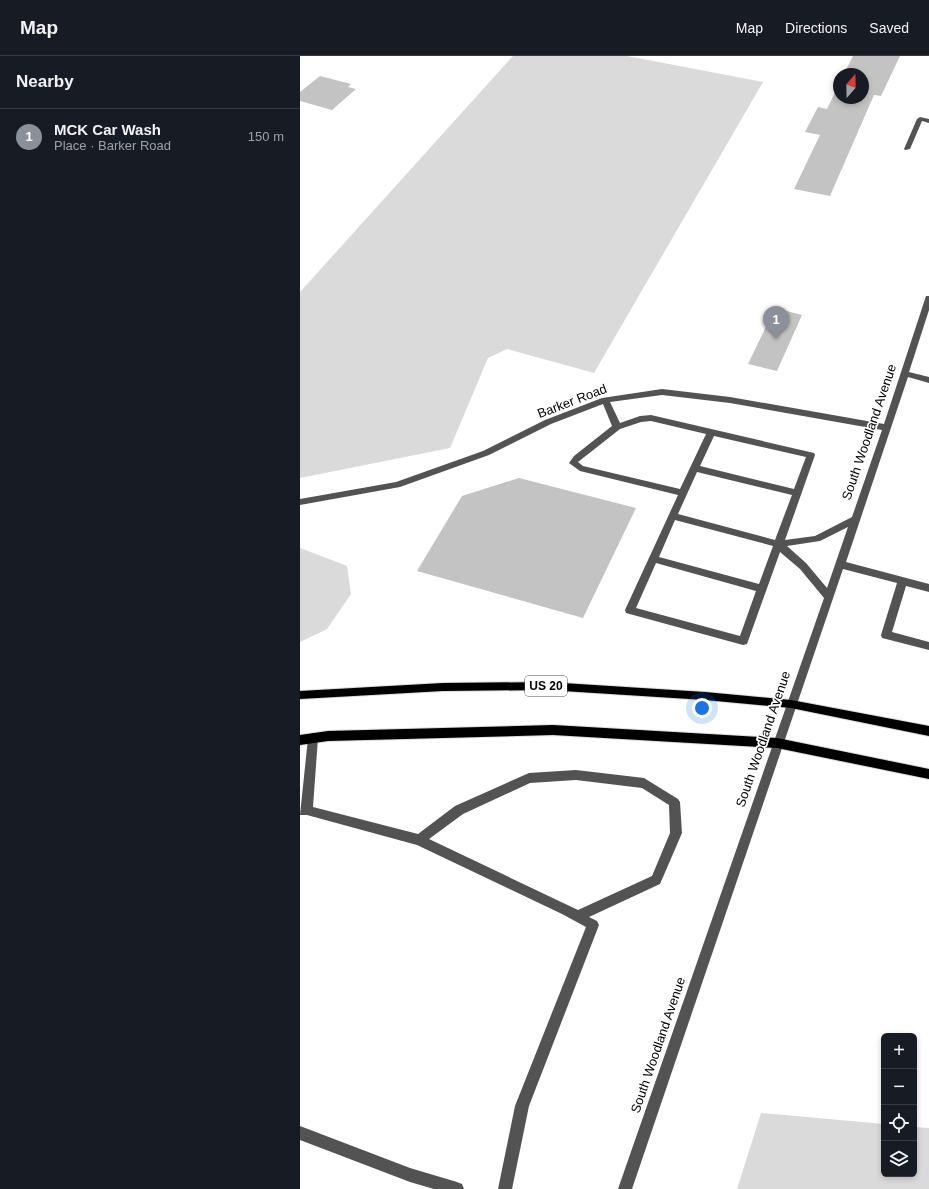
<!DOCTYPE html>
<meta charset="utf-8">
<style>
:root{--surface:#171b24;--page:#20242c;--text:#f1f3f6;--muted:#9ea1a6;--line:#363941;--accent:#8c9099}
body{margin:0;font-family:Arial,sans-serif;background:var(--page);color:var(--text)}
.controls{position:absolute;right:12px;bottom:12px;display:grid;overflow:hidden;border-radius:6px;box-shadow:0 2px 6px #0003}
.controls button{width:36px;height:36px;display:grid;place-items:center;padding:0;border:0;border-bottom:1px solid var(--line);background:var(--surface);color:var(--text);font:20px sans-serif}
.compass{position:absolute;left:533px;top:12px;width:36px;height:36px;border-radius:50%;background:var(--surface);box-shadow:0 2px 6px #0003;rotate:20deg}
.you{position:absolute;left:402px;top:652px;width:14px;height:14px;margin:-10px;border:3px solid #fff;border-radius:50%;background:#1a73e8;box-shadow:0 0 0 6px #1a73e833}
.badge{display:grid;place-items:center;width:26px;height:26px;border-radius:50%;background:var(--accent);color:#fff;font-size:13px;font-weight:700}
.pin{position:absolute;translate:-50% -33px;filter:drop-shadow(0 1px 2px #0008)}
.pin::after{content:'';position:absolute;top:21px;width:14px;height:12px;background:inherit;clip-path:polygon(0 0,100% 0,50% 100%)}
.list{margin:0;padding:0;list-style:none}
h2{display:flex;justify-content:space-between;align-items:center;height:52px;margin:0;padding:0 16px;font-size:17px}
h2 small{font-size:13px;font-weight:400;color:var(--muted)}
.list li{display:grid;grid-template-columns:26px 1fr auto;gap:12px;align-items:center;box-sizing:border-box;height:56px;padding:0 16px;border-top:1px solid var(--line)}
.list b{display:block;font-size:15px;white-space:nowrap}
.list p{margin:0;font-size:13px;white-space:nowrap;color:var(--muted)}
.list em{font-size:13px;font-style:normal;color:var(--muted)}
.icon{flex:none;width:22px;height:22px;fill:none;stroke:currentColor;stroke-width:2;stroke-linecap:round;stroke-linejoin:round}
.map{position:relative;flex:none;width:629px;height:1133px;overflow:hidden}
header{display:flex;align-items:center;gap:24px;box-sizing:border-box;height:56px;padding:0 20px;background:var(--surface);border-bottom:1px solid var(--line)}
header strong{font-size:19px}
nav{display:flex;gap:22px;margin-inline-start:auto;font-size:14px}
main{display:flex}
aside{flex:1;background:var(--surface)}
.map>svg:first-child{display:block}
.green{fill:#dadada}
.building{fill:#c3c3c3}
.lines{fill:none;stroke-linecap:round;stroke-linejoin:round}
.major-casing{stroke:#dbdbdb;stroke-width:2}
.minor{fill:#535353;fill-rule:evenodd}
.major{fill:#000;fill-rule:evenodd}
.labels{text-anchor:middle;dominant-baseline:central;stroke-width:3.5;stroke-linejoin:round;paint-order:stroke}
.shield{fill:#fff;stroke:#4c4c4c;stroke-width:1}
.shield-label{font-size:12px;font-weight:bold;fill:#000}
.street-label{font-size:13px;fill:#000;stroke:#fff}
</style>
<header>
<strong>Map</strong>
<nav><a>Map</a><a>Directions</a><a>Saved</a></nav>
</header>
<main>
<aside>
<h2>Nearby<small></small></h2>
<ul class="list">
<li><span class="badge">1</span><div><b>MCK Car Wash</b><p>Place · Barker Road</p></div><em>150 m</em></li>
</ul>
</aside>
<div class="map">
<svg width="629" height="1133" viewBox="0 0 629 1133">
<rect width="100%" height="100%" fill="#fff"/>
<path class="green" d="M 213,0 L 327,0 L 463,26 L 294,317 L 207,293 L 188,302 L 150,392 L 0,422 L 0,236 Z
M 0,492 L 47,510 L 51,538 L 27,573 L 0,586 Z
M 461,1057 L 584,1068 L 584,1118 L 614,1118 L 614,1071 L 629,1072 L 629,1133 L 437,1133 Z"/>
<path class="building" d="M 553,0 L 600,0 L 581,40 L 574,39 L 530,140 L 494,133 L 520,79 L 505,76 L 518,51 L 527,53 L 539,28 L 539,42 L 563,42 L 563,18 L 544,18 Z
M 20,20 L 51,28 L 48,31 L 56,33 L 32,54 L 0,45 L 0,36 Z
M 475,252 L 502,259 L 477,315 L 448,308 Z
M 219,422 L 336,452 L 283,562 L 117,515 L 162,440 Z"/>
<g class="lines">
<defs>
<path id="major" d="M 247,626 L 405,636 L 491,644 L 629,670 L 629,680 L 491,652 L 405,644 L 247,634 L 143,635 L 0,643 L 0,635 L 143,627 Z
M 253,669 L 477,682 L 629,713 L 629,723 L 477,692 L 253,679 L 28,685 L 0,689 L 0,679 L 28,675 Z"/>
</defs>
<use href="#major" class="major-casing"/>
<path class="minor" d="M 620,61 L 629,63 L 629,67 L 622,65 L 610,93 L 605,94 L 604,93 L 617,63 Z
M 626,240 L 629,240 L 629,254 L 609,316 L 629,321 L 629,327 L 608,321 L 546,506 L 629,528 L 629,536 L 606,530 L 592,576 L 629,586 L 629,594 L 586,583 L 582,582 L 581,579 L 597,527 L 543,513 L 332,1133 L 318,1133 L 524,542 L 500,513 L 480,496 L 447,588 L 443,589 L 326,557 L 325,554 L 378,439 L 280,415 L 269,407 L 274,400 L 312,370 L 303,348 L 251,368 L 189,399 L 100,431 L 0,449 L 0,443 L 96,426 L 183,395 L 245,364 L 302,342 L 362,333 L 430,341 L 584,368 ZM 362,339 L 430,347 L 582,374 L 552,461 L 515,480 L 485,484 L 515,399 L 514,397 L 351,359 L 340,360 L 320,367 L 310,346 ZM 351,365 L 406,378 L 380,433 L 283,410 L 278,406 L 320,373 L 341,366 ZM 414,380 L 506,401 L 494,433 L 400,410 ZM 397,416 L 492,439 L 475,484 L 378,458 ZM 375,464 L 473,490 L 459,528 L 359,501 ZM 548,471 L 527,532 L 506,507 L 487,490 L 520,485 ZM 356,507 L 456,535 L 440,580 L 336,552 Z
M 13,677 L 17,679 L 18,682 L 13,751 L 118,778 L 155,750 L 229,717 L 276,714 L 344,722 L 378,743 L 380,746 L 382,777 L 360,828 L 289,861 L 297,865 L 299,869 L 229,1050 L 212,1133 L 198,1133 L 215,1050 L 286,871 L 262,858 L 117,789 L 7,759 L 0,759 L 8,682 L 9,679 ZM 276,724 L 342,732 L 369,749 L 370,777 L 352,820 L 278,854 L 129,783 L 163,758 L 230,727 Z
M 0,1070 L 110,1112 L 157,1126 L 162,1128 L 164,1133 L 134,1133 L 110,1126 L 0,1084 Z"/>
<use href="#major" class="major"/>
</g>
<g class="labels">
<rect class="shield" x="225" y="620" width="42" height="20" rx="3"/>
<g class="shield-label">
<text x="246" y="630">US 20</text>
</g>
<g class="street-label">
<text transform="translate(272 345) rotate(-21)">Barker Road</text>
<text transform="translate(569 376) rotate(-71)">South Woodland Avenue</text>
<text transform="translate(463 683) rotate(-71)">South Woodland Avenue</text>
<text transform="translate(358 989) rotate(-71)">South Woodland Avenue</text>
</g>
</g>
</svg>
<div class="controls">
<button>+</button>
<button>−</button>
<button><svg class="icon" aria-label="locate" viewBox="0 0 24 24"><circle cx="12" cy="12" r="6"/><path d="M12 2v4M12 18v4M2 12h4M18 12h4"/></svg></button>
<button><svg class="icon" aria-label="layers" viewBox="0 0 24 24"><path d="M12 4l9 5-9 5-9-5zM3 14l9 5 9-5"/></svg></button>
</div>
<svg class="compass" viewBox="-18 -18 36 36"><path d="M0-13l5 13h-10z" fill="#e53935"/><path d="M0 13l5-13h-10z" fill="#9ea1a6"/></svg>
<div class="you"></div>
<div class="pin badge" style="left:476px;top:283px">1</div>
</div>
</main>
